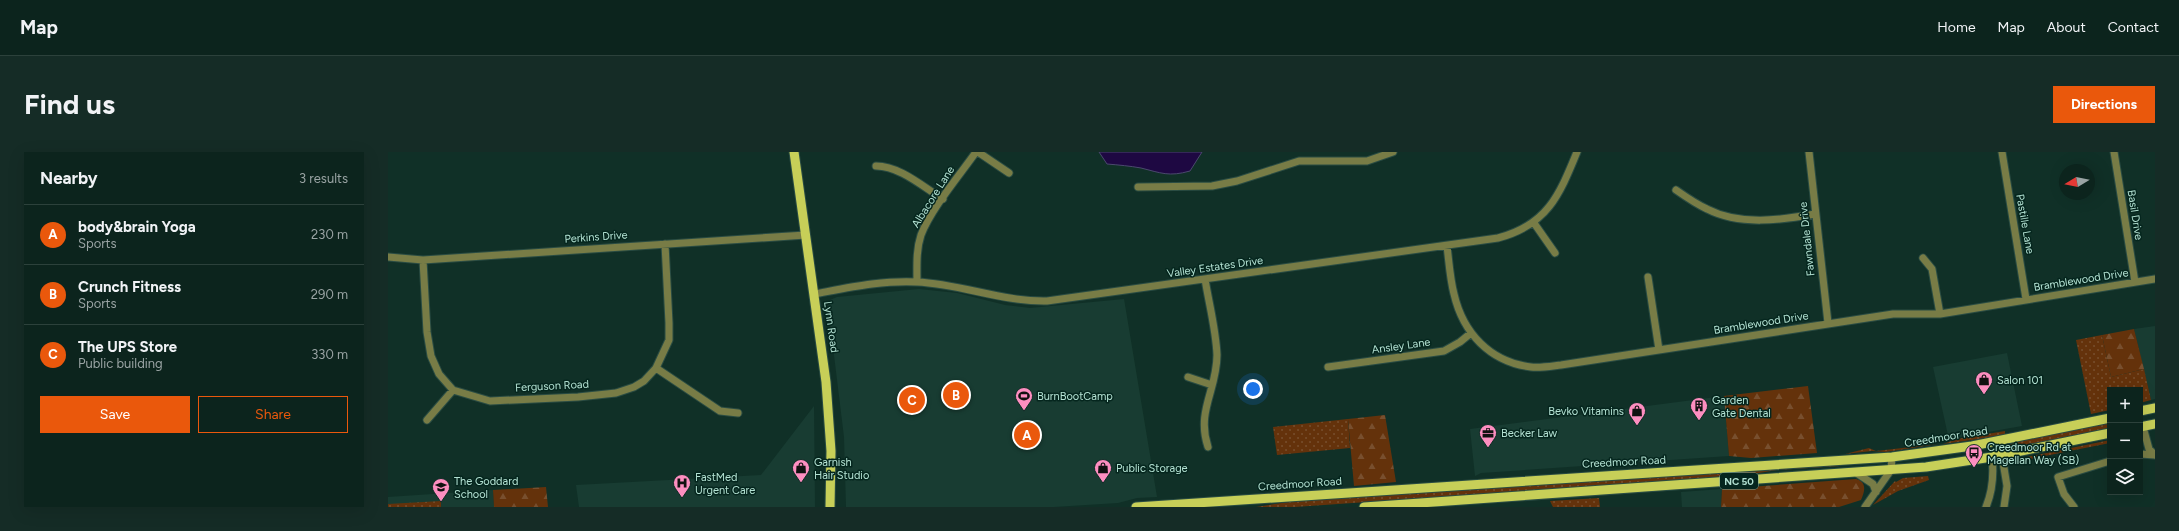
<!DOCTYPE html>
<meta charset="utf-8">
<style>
:root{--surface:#0c241d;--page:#152c26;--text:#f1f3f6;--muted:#9aa4a4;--line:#2c413b;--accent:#ea580c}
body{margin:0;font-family:Figtree,sans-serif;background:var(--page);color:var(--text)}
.controls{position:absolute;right:12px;bottom:12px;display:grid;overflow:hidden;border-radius:0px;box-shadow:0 4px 16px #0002}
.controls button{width:36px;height:36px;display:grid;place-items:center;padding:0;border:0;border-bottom:1px solid var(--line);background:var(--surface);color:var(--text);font:20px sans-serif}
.compass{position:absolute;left:1671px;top:12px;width:36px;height:36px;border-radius:50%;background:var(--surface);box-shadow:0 4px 16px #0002;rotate:260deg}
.you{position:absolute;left:865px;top:237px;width:14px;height:14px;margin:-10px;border:3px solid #fff;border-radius:50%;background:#1a73e8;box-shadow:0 0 0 6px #1a73e833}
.badge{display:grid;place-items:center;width:26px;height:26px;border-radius:50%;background:var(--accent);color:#fff;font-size:13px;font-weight:700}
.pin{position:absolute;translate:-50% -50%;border:2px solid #fff;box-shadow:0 1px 4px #0006}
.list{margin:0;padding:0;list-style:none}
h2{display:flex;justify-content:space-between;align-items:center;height:52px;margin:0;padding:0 16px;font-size:17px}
h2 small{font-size:13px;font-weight:400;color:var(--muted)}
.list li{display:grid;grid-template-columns:26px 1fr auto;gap:12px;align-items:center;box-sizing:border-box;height:60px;padding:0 16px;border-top:1px solid var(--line)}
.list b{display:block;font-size:15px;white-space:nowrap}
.list p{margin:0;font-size:13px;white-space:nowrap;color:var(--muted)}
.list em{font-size:13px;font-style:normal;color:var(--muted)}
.actions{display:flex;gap:8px;padding:12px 16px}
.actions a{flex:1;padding:9px 0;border:1px solid var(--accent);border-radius:0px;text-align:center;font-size:14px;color:var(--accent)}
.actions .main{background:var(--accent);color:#fff}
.icon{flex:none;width:22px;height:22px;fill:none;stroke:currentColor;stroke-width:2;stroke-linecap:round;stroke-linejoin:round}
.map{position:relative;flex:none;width:1767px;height:355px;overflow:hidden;border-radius:0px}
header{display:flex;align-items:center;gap:24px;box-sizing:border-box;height:56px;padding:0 20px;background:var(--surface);border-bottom:1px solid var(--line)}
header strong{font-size:19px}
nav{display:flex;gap:22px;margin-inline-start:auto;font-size:14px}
.intro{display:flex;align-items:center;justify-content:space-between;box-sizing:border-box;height:96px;padding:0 24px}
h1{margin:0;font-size:28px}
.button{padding:10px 18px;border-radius:0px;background:var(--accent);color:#fff;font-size:14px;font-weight:700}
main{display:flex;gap:24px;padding:0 24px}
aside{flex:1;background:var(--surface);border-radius:0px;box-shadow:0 4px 16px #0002}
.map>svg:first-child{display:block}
.built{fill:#183c32}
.grass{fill:url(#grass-dots)}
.forest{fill:url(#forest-firs)}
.water{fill:#1e0842;stroke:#4b496e}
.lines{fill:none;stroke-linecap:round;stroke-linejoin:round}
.minor-casing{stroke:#2a4c43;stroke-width:9}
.major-casing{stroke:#2a4c43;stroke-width:11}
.minor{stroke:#787c46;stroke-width:7}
.major{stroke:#c7cf58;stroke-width:9}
.labels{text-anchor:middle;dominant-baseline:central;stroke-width:3;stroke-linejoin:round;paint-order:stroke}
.shield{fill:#05261e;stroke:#80aa9d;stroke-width:1}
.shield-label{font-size:10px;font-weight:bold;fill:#b4e2d3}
.street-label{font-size:11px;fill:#b4e2d3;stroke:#05261e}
.poi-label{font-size:11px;fill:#b4e2d3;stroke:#05261e;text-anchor:start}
</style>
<header>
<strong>Map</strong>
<nav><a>Home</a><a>Map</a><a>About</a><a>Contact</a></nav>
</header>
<div class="intro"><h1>Find us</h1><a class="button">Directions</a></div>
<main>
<aside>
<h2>Nearby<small>3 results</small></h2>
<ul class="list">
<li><span class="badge">A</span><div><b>body&amp;brain Yoga</b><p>Sports</p></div><em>230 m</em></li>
<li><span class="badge">B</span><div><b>Crunch Fitness</b><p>Sports</p></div><em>290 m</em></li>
<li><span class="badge">C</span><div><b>The UPS Store</b><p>Public building</p></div><em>330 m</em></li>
</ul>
<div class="actions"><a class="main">Save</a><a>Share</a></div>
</aside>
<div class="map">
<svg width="1767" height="355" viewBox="0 0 1767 355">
<defs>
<pattern id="grass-dots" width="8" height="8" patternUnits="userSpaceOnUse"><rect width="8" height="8" fill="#64320b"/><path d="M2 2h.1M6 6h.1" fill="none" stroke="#784f2e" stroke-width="1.8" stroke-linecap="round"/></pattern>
<pattern id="forest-firs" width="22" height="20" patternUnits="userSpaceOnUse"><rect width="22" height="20" fill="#64320b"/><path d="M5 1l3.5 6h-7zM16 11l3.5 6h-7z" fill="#784f2e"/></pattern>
</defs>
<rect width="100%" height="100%" fill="#103027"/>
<path class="built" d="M 531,137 L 569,141 L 617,153 L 642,156 L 736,147 L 769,345 L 749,346 L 730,351 L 666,355 L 458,355 L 456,285 L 440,154 L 442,148 L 449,145 Z
M 1767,174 L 1767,247 L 1763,248 L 1746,177 Z
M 1619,201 L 1634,274 L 1566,286 L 1561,288 L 1545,215 Z
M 1336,244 L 1341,304 L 1093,321 L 1087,324 L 1082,277 Z
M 426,254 L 427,355 L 191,355 L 188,333 L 373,323 Z
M 1334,337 L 1333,355 L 1294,355 L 1293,340 Z
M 105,338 L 106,355 L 0,355 L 0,345 Z"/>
<path class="grass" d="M 1714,183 L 1723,225 L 1756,217 L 1763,248 L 1752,251 L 1752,238 L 1722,238 L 1722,258 L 1703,262 L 1688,188 Z
M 960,267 L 962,296 L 889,303 L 885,275 Z
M 1722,269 L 1722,276 L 1607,300 L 1607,297 L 1636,288 Z
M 1617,279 L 1617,282 L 1612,284 L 1555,292 L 1569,287 Z
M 1722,288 L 1722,291 L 1622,311 L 1624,308 Z
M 1550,292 L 1498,300 L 1484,299 L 1457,302 L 1481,296 L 1488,299 Z
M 1453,311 L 1453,314 L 1389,318 L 1353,324 L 907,355 L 868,355 L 920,347 Z
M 1540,324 L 1541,328 L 1510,339 L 1485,353 L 1507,329 L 1508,330 L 1515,326 Z
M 1211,346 L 1212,355 L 1165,355 L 1162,349 Z
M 53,349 L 53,355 L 0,355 L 0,352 Z"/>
<path class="forest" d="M 1746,177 L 1756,217 L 1723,225 L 1714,183 Z
M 1420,234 L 1429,301 L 1363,306 L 1341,304 L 1336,244 Z
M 997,263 L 1008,330 L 966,334 L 960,267 Z
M 1468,327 C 1479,330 1477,339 1473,348 L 1451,355 L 1333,355 L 1334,337 Z
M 158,335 L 160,355 L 106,355 L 105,338 Z"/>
<path class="water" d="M 711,0 L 814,0 L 802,19 C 781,25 773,21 753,16 C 742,14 731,13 719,12 Z"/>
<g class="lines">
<defs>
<path id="minor" d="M 590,0 L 621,21
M 1421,0 L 1440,171
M 1614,0 L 1638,147
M 1726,0 L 1747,130
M 488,14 C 512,14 535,35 555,47
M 750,35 L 824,34 L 849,29 L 911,9 L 979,9 L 1005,0
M 1288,38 C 1298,45 1308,52 1319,57 C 1352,74 1393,68 1427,62
M 1146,71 L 1167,101
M 1059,94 C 1061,110 1062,127 1066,142 C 1075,181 1102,210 1143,215 C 1153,216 1164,214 1173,213 L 1505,162 L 1552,162 L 1767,127
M 0,105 L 35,108 L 418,83
M 1535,106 L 1544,117 L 1552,162
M 35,108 L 39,180 L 43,204 L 51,222 L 65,238 L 102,249 L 190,245 L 228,241 L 246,235 L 256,229 L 268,216 L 281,188 L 281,171 L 277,92
M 1260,125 L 1271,198
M 817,127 C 821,152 828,178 829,203 C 829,238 808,259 820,295
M 529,130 C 529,114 528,98 533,83 C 543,57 571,24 588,0
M 426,142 C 459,136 495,128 529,130 C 573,132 615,150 659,149 L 1110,86 C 1159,73 1171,44 1189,0
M 940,215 L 1056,199 L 1072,190 L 1083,181
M 268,216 L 332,259 L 350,261
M 800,225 L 824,233
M 39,268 L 65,238
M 1755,275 L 1761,297 L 1767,303
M 1752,302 L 1767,303
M 1614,304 L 1619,334 L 1616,355
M 1467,320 L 1485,332 L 1488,340
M 1477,355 L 1503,318 L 1504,305
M 1598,355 C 1605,338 1606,323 1604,305
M 1686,355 L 1676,342 L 1670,325 L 1722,309"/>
<path id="major" d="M 406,0 L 438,230 L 443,299 L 442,355
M 1752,259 L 1767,256
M 1752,275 L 1767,272
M 748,355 L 1504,305 L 1584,294 L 1722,266
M 976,355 L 1538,315 L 1604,305 L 1722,281"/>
</defs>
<use href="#minor" class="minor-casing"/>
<use href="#major" class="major-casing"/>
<use href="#minor" class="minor"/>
<use href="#major" class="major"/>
</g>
<defs>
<symbol id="shop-pin" viewBox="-11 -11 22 30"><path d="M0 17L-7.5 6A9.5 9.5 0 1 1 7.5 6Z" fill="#fd8ec0" stroke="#05261e"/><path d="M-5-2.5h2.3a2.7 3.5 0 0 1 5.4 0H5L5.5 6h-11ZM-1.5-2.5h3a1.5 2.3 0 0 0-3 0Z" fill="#111"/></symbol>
<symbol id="stadium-pin" viewBox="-11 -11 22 30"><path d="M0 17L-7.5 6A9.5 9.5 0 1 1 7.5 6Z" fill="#fd8ec0" stroke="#05261e"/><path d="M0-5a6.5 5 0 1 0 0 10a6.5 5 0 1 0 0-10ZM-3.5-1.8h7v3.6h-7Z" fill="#111"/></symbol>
<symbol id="building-pin" viewBox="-11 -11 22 30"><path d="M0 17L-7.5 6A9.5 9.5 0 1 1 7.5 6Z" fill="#fd8ec0" stroke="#05261e"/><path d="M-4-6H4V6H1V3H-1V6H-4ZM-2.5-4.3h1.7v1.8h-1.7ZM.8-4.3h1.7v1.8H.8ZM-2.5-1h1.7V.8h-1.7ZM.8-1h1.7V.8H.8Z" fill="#111"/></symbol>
<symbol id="office-pin" viewBox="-11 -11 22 30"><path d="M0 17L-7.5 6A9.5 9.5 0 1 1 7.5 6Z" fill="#fd8ec0" stroke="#05261e"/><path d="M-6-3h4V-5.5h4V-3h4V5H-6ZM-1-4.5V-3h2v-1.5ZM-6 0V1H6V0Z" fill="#111"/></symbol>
<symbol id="bus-pin" viewBox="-11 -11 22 30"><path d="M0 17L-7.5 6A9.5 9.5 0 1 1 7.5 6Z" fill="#fd8ec0" stroke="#05261e"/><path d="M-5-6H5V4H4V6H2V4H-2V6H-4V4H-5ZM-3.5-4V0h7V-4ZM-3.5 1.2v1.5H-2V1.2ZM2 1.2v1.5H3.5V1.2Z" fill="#111"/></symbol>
<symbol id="hospital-pin" viewBox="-11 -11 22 30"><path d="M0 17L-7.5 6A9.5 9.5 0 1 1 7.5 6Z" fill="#fd8ec0" stroke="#05261e"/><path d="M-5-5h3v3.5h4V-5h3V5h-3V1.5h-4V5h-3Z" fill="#111"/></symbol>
<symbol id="school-pin" viewBox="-11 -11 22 30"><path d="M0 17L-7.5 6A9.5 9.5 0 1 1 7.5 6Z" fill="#fd8ec0" stroke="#05261e"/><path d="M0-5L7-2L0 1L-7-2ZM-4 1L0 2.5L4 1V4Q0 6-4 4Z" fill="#111"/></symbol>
</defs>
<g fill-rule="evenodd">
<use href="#shop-pin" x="1586" y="218" width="20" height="27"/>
<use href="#stadium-pin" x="626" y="234" width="20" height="27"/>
<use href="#building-pin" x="1301" y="244" width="20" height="27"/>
<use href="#shop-pin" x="1239" y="249" width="20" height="27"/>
<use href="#office-pin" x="1090" y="271" width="20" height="27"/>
<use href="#bus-pin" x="1576" y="291" width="20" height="27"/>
<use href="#shop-pin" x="403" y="306" width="20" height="27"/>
<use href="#shop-pin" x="705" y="306" width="20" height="27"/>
<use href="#hospital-pin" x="284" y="321" width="20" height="27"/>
<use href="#school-pin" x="43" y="325" width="20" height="27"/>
</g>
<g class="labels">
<rect class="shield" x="1332" y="321" width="38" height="16" rx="3"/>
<g class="shield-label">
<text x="1351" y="329">NC 50</text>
</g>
<g class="street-label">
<text transform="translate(545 45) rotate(-58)">Albacore Lane</text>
<text transform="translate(1747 63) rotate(81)">Basil Drive</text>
<text transform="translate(1637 72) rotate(80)">Pastille Lane</text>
<text transform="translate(208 85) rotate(-4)">Perkins Drive</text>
<text transform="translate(1419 87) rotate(-96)">Fawndale Drive</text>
<text transform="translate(827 115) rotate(-8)">Valley Estates Drive</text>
<text transform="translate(1693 128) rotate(-9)">Bramblewood Drive</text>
<text transform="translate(1373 171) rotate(-9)">Bramblewood Drive</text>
<text transform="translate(443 175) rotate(82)">Lynn Road</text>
<text transform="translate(1013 194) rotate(-8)">Ansley Lane</text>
<text transform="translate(164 234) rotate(-3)">Ferguson Road</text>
<text transform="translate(1558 285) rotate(-9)">Creedmoor Road</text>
<text transform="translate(1236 310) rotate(-3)">Creedmoor Road</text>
<text transform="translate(912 332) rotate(-4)">Creedmoor Road</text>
</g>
<g class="poi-label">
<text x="1609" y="228">Salon 101</text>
<text x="649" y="244">BurnBootCamp</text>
<text x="1324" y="248">Garden<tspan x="1324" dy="13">Gate Dental</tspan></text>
<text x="1236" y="259" text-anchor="end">Bevko Vitamins</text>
<text x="1113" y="281">Becker Law</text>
<text x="1599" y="295">Creedmoor Rd at<tspan x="1599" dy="13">Magellan Way (SB)</tspan></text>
<text x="426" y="310">Garnish<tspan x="426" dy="13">Hair Studio</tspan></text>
<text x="728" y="316">Public Storage</text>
<text x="307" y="325">FastMed<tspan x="307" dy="13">Urgent Care</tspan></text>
<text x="66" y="329">The Goddard<tspan x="66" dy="13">School</tspan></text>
</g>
</g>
</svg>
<div class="controls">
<button>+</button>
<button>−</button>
<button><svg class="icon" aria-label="layers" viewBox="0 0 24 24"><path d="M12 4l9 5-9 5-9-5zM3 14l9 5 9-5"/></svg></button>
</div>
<svg class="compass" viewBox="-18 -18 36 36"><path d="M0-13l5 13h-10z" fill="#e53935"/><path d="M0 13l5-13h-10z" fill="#9aa4a4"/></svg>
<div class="you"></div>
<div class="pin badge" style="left:639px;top:283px">A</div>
<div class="pin badge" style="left:568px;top:243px">B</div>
<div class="pin badge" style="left:524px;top:248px">C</div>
</div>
</main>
